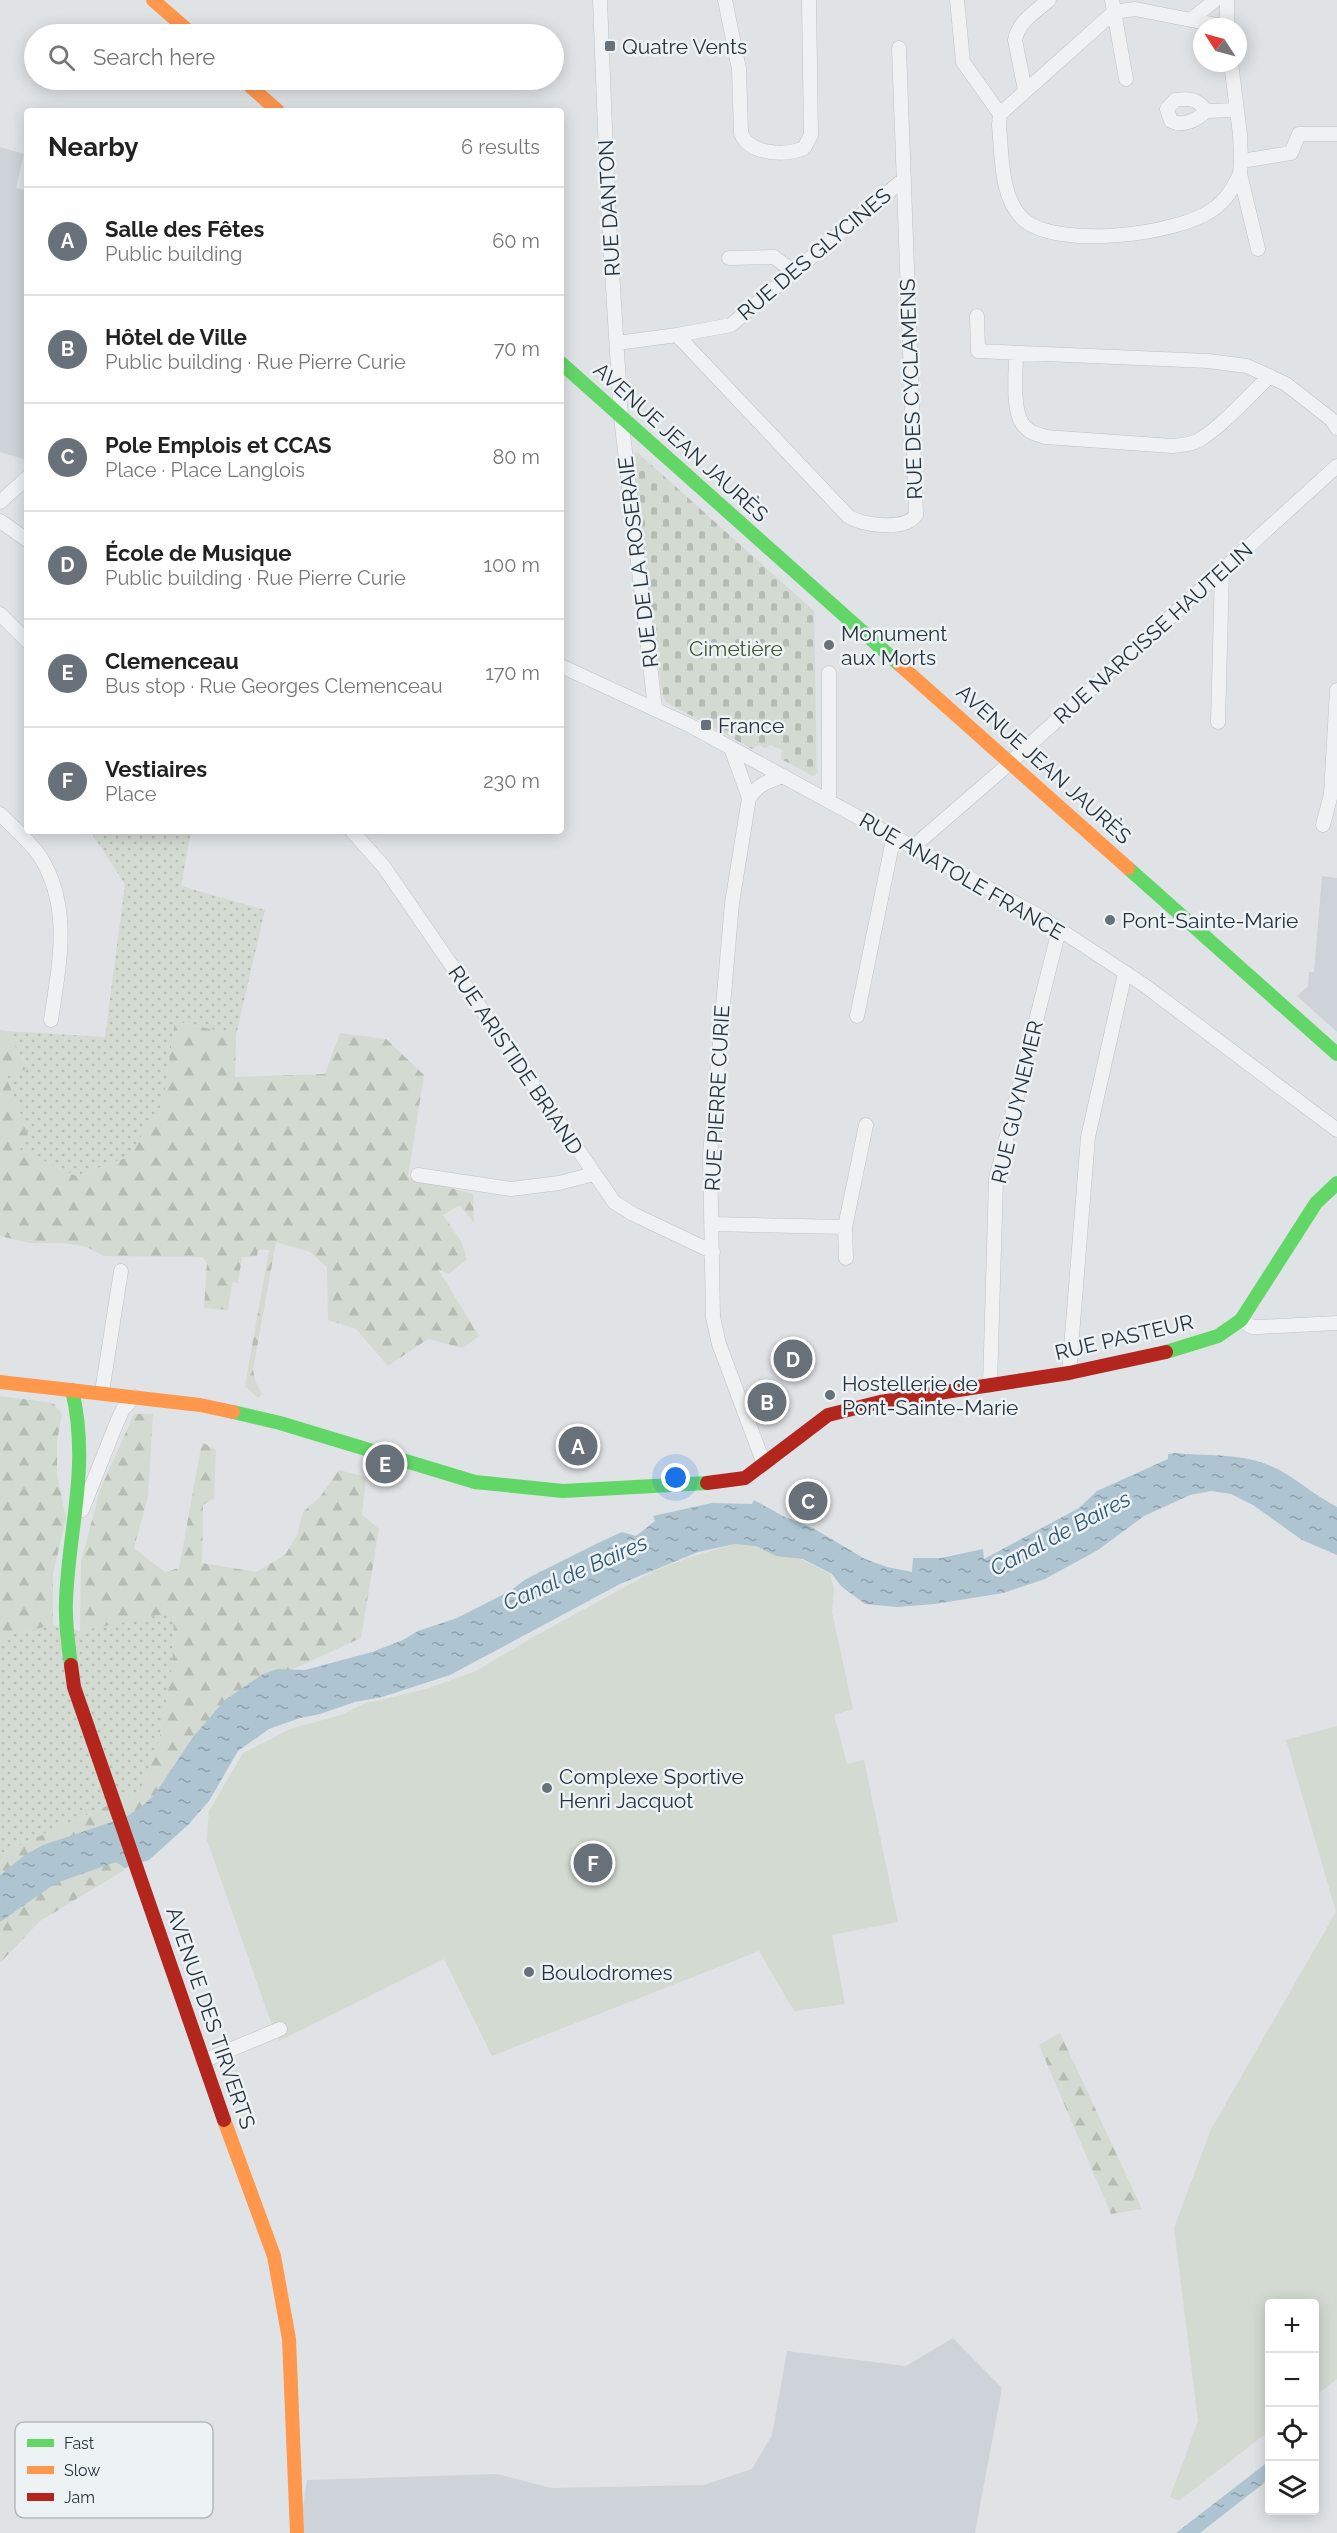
<!DOCTYPE html>
<meta charset="utf-8">
<style>
:root{--surface:#fff;--page:#f6f6f6;--text:#222;--muted:#767676;--line:#e0e0e0;--accent:#687179}
body{margin:0;font-family:Raleway,sans-serif;background:var(--page);color:var(--text)}
.controls{position:absolute;right:18px;bottom:18px;display:grid;overflow:hidden;border-radius:6px;box-shadow:0 3px 15px #0003}
.controls button{width:54px;height:54px;display:grid;place-items:center;padding:0;border:0;border-bottom:2px solid var(--line);background:var(--surface);color:var(--text);font:30px sans-serif}
.compass{position:absolute;left:1193px;top:18px;width:54px;height:54px;border-radius:50%;background:var(--surface);box-shadow:0 3px 15px #0003;rotate:306deg}
.you{position:absolute;left:676px;top:1478px;width:21px;height:21px;margin:-15px;border:4px solid #fff;border-radius:50%;background:#1a73e8;box-shadow:0 0 0 9px #1a73e833}
.badge{display:grid;place-items:center;width:39px;height:39px;border-radius:50%;background:var(--accent);color:#fff;font-size:20px;font-weight:700}
.pin{position:absolute;translate:-50% -50%;border:3px solid #fff;box-shadow:0 2px 6px #0006}
.list{margin:0;padding:0;list-style:none}
h2{display:flex;justify-content:space-between;align-items:center;height:78px;margin:0;padding:0 24px;font-size:26px}
h2 small{font-size:20px;font-weight:400;color:var(--muted)}
.list li{display:grid;grid-template-columns:39px 1fr auto;gap:18px;align-items:center;box-sizing:border-box;height:108px;padding:0 24px;border-top:2px solid var(--line)}
.list b{display:block;font-size:22px;white-space:nowrap}
.list p{margin:0;font-size:20px;white-space:nowrap;color:var(--muted)}
.list em{font-size:20px;font-style:normal;color:var(--muted)}
.icon{flex:none;width:33px;height:33px;fill:none;stroke:currentColor;stroke-width:2;stroke-linecap:round;stroke-linejoin:round}
.map{position:relative;flex:none;width:1337px;height:2533px;overflow:hidden}
.search{position:absolute;background:var(--surface);box-shadow:0 3px 15px #0003;left:24px;top:24px;width:540px;height:66px;display:flex;align-items:center;gap:15px;box-sizing:border-box;padding:0 21px;border-radius:33px;color:var(--muted);font-size:22px}
.panel{position:absolute;background:var(--surface);box-shadow:0 3px 15px #0003;left:24px;top:108px;width:540px;height:726px;border-radius:6px}
.map>svg:first-child{display:block}
.built{fill:#ced3d9}
.grass{fill:url(#grass-dots)}
.forest{fill:url(#forest-firs)}
.cemetery{fill:url(#cemetery-stones)}
.green{fill:#d2dad1}
.water{fill:url(#water-ripples)}
.lines{fill:none;stroke-linecap:round;stroke-linejoin:round}
.street-casing{stroke:#bec1c4;stroke-width:15}
.street{stroke:#f0f1f2;stroke-width:14}
.fast{stroke:#63d668;stroke-width:14}
.slow{stroke:#ff974d;stroke-width:14}
.jam{stroke:#b3261e;stroke-width:14}
.poi-dot{fill:#687179;stroke:#edf2f5;stroke-width:2}
.labels{text-anchor:middle;dominant-baseline:central;stroke-width:5;stroke-linejoin:round;paint-order:stroke}
.poi-label{font-size:21px;fill:#27333f;stroke:#edf2f5;text-anchor:start}
.street-label{font-size:21px;fill:#27333f;stroke:#edf2f5}
.park-label{font-size:21px;fill:#415a34;stroke:#edf2f5}
.water-label{font-size:22px;font-style:italic;fill:#315872;stroke:#edf2f5}
.key{fill:#edf2f5;stroke:#b2b9be;stroke-width:1.5}
.key-label{font-size:16px;fill:#27333f}
</style>
<div class="map">
<svg width="1337" height="2533" viewBox="0 0 1337 2533">
<defs>
<pattern id="grass-dots" width="8" height="8" patternUnits="userSpaceOnUse" patternTransform="scale(1.5)"><rect width="8" height="8" fill="#d2dad1"/><path d="M2 2h.1M6 6h.1" fill="none" stroke="#b4bcb4" stroke-width="1.8" stroke-linecap="round"/></pattern>
<pattern id="forest-firs" width="22" height="20" patternUnits="userSpaceOnUse" patternTransform="scale(1.5)"><rect width="22" height="20" fill="#d2dad1"/><path d="M5 1l3.5 6h-7zM16 11l3.5 6h-7z" fill="#b4bcb4"/></pattern>
<pattern id="cemetery-stones" width="16" height="16" patternUnits="userSpaceOnUse" patternTransform="scale(1.5)"><rect width="16" height="16" fill="#d2dad1"/><path d="M2 7V4a2 2 0 0 1 4 0v3zM10 15v-3a2 2 0 0 1 4 0v3z" fill="#b4bcb4"/></pattern>
<pattern id="water-ripples" width="26" height="14" patternUnits="userSpaceOnUse" patternTransform="scale(1.5)"><rect width="26" height="14" fill="#aec4d1"/><path d="M2 4q2-2 4 0t4 0M15 11q2-2 4 0t4 0" fill="none" stroke="#8ea0ab"/></pattern>
</defs>
<rect width="100%" height="100%" fill="#e0e3e6"/>
<path class="built" d="M 0,147 L 24,154 L 16,188 L 27,191 L 27,460 L 0,452 Z
M 1322,876 L 1337,878 L 1337,1032 L 1297,996 L 1308,986 L 1309,972 L 1314,972 Z
M 953,2338 L 1002,2388 L 975,2533 L 299,2533 L 307,2480 L 497,2474 L 551,2488 L 704,2485 L 752,2469 L 772,2435 L 787,2351 L 906,2366 Z"/>
<path class="grass" d="M 90,831 L 191,831 L 181,886 L 265,910 L 236,1035 L 175,1021 L 164,1102 L 128,1157 L 76,1176 L 20,1150 L 28,1134 L 6,1076 L 29,1067 L 5,1031 L 105,1037 L 125,884 Z
M 174,1611 L 172,1668 L 158,1746 L 140,1791 L 0,1854 L 0,1637 L 53,1625 L 80,1631 Z"/>
<path class="forest" d="M 175,1021 L 236,1035 L 235,1077 L 325,1074 L 340,1033 L 386,1039 L 424,1075 L 408,1177 L 473,1194 L 474,1223 L 460,1205 L 443,1215 L 461,1241 L 467,1259 L 449,1274 L 438,1269 L 479,1336 L 463,1348 L 428,1339 L 388,1366 L 356,1329 L 328,1320 L 327,1267 L 310,1252 L 276,1242 L 253,1370 L 255,1380 L 262,1394 L 258,1398 L 245,1386 L 269,1250 L 258,1250 L 257,1256 L 242,1257 L 238,1283 L 232,1282 L 228,1310 L 204,1308 L 207,1263 L 202,1257 L 104,1256 L 87,1247 L 64,1243 L 29,1243 L 0,1236 L 0,1030 L 5,1031 L 29,1068 L 6,1076 L 28,1134 L 20,1150 L 76,1176 L 128,1157 L 163,1102 Z
M 0,1396 L 53,1403 L 62,1414 L 57,1441 L 57,1474 L 66,1518 L 53,1574 L 53,1625 L 0,1637 Z
M 134,1414 L 153,1414 L 148,1496 L 134,1548 L 165,1572 L 179,1568 L 202,1442 L 216,1450 L 214,1498 L 203,1505 L 202,1563 L 256,1572 L 285,1555 L 297,1535 L 303,1512 L 320,1497 L 339,1470 L 366,1477 L 362,1515 L 379,1529 L 361,1638 L 239,1694 L 123,1871 L 40,1921 L 0,1963 L 0,1854 L 140,1791 L 158,1746 L 172,1668 L 174,1612 L 80,1631 L 81,1562 L 100,1490 Z
M 1060,2033 L 1142,2209 L 1111,2214 L 1039,2045 Z"/>
<path class="cemetery" d="M 637,452 L 814,611 L 817,774 L 813,776 L 781,759 L 782,750 L 771,745 L 765,748 L 758,745 L 752,749 L 666,702 L 662,694 L 632,455 Z"/>
<path class="green" d="M 736,1544 C 772,1545 798,1557 830,1574 L 834,1589 L 832,1612 L 853,1709 L 834,1715 L 847,1764 L 864,1760 L 898,1922 L 832,1935 L 845,2004 L 794,2011 L 759,1951 L 492,2056 L 444,1959 L 279,2041 L 269,2017 L 207,1840 L 209,1811 L 243,1753 L 290,1729 L 341,1715 L 363,1704 L 426,1689 L 476,1671 L 528,1640 L 654,1571 L 693,1556 Z
M 1337,1726 L 1337,2379 L 1315,2396 L 1314,2304 L 1270,2304 L 1269,2431 L 1179,2501 L 1170,2497 L 1198,2421 L 1174,2228 L 1211,2129 L 1336,1912 L 1286,1740 Z"/>
<path class="water" d="M 1174,1453 C 1204,1456 1237,1453 1266,1464 C 1291,1473 1313,1495 1337,1507 L 1337,1555 L 1302,1540 L 1253,1505 L 1231,1494 L 1211,1491 L 1190,1495 L 1144,1516 L 1098,1550 L 1045,1579 L 1003,1593 L 935,1604 L 897,1607 L 865,1604 L 841,1586 L 832,1574 L 803,1559 L 776,1556 L 756,1546 L 735,1544 L 698,1552 L 620,1584 L 450,1675 L 382,1697 L 355,1702 L 320,1714 L 300,1718 L 269,1729 L 238,1751 L 209,1801 L 188,1825 L 149,1860 L 125,1868 L 116,1862 L 56,1883 L 0,1922 L 0,1875 L 25,1855 L 43,1845 L 124,1818 L 140,1808 L 155,1794 L 193,1737 L 225,1700 L 263,1674 L 278,1669 L 305,1670 L 372,1652 L 403,1640 L 418,1631 L 457,1618 L 510,1591 L 526,1579 L 602,1541 L 622,1532 L 636,1536 L 655,1521 L 653,1516 L 712,1503 L 752,1504 L 754,1500 L 785,1517 L 813,1528 L 865,1559 L 887,1567 L 912,1572 L 913,1558 L 941,1558 L 983,1549 L 984,1559 L 1079,1508 L 1097,1491 L 1168,1459 L 1168,1454 Z
M 1269,2461 L 1269,2479 L 1200,2533 L 1176,2533 Z"/>
<g class="lines">
<defs>
<path id="street" d="M 600,0 L 608,206 L 621,417 L 655,708
M 725,0 L 739,69 L 741,133 C 749,155 786,156 804,148 L 811,135 L 809,0
M 957,0 L 963,62 L 1000,114
M 1112,0 L 1126,79
M 1227,0 L 1227,27
M 1191,20 L 1215,0
M 1231,63 L 1240,134 L 1241,161 L 1240,174 L 1258,249
M 1025,90 L 1015,40 C 1018,22 1036,11 1049,0
M 1206,111 C 1197,120 1183,127 1171,121 L 1167,109 L 1175,100 C 1189,98 1197,98 1206,111 L 1237,110
M 1000,114 L 999,125 C 1002,154 1000,196 1022,218 C 1054,250 1177,235 1212,210 C 1226,201 1233,188 1240,174
M 1000,114 L 1114,12 L 1135,9 L 1227,27
M 1241,161 L 1291,153 L 1299,134 L 1337,134
M 729,258 L 774,257 L 794,272
M 977,316 L 978,351 L 1208,361 L 1247,366 L 1286,384 L 1332,420 L 1337,428
M 677,335 L 848,516 C 862,526 905,531 916,515 L 899,48
M 617,343 L 677,335 L 731,325 L 904,179
M 1016,353 C 1016,370 1012,409 1022,423 C 1027,432 1036,434 1046,437 L 1172,446 C 1181,445 1191,445 1199,440 C 1224,425 1248,396 1270,376
M 0,502 L 27,478
M 0,521 L 27,540
M 0,614 L 27,641
M 561,666 L 691,726 L 1039,916 L 1144,985 L 1337,1130
M 829,673 L 829,801
M 1218,722 L 1222,571
M 731,748 L 749,798
M 0,814 C 14,828 30,841 41,858 C 72,909 59,965 51,1020
M 1323,825 L 1331,794 L 1337,690
M 352,831 L 384,867 L 614,1202 L 633,1214 L 713,1252
M 914,846 L 1003,769 L 1337,466
M 857,1016 L 894,835
M 418,1175 L 511,1189 L 559,1183 L 594,1174
M 712,1224 L 845,1227 L 866,1125
M 845,1227 L 846,1258
M 1241,1320 L 1252,1327 L 1259,1327 L 1337,1323
M 1069,1373 L 1088,1137 L 1125,973
M 990,1385 L 996,1179 L 1059,930
M 102,1392 L 121,1271
M 764,1464 L 719,1344 L 713,1317 L 710,1155 L 732,903 L 749,798 C 757,785 770,780 784,776
M 82,1510 L 117,1422 L 123,1409 L 135,1397
M 203,2061 L 280,2029"/>
</defs>
<use href="#street" class="street-casing"/>
<use href="#street" class="street"/>
<path class="fast" d="M 561,363 L 900,665
M 1128,868 L 1337,1054
M 1166,1352 L 1218,1336 L 1241,1320 L 1316,1203 L 1337,1183
M 233,1412 L 280,1423 L 475,1482 L 563,1491 L 707,1483
M 71,1665 C 68,1644 65,1622 66,1600 C 69,1526 90,1466 72,1390"/>
<path class="slow" d="M 153,0 L 192,34
M 243,80 L 278,111
M 900,665 L 1128,868
M 0,1382 L 200,1405 L 233,1412
M 224,2120 L 274,2256 L 289,2339 L 297,2533"/>
<path class="jam" d="M 707,1483 L 745,1478 L 828,1415 L 880,1402 L 1069,1373 L 1166,1352
M 71,1665 L 74,1687 L 224,2120"/>
</g>
<g class="poi-dot">
<rect x="604" y="40" width="12" height="12" rx="3"/>
<circle cx="829" cy="645" r="6"/>
<rect x="700" y="719" width="12" height="12" rx="3"/>
<circle cx="1110" cy="920" r="6"/>
<circle cx="830" cy="1395" r="6"/>
<circle cx="547" cy="1788" r="6"/>
<circle cx="529" cy="1972" r="6"/>
</g>
<g class="labels">
<g class="poi-label">
<text x="622" y="46">Quatre Vents</text>
<text x="841" y="633">Monument<tspan x="841" dy="24">aux Morts</tspan></text>
<text x="718" y="725">France</text>
<text x="1122" y="920">Pont-Sainte-Marie</text>
<text x="842" y="1383">Hostellerie de<tspan x="842" dy="24">Pont-Sainte-Marie</tspan></text>
<text x="559" y="1776">Complexe Sportive<tspan x="559" dy="24">Henri Jacquot</tspan></text>
<text x="541" y="1972">Boulodromes</text>
</g>
<g class="street-label">
<text transform="translate(609 208) rotate(-93)">RUE DANTON</text>
<text transform="translate(814 254) rotate(-40)">RUE DES GLYCINES</text>
<text transform="translate(911 389) rotate(-92)">RUE DES CYCLAMENS</text>
<text transform="translate(681 442) rotate(42)">AVENUE JEAN JAURÈS</text>
<text transform="translate(638 562) rotate(-97)">RUE DE LA ROSERAIE</text>
<text transform="translate(1153 633) rotate(-42)">RUE NARCISSE HAUTELIN</text>
<text transform="translate(1044 764) rotate(42)">AVENUE JEAN JAURÈS</text>
<text transform="translate(962 876) rotate(30)">RUE ANATOLE FRANCE</text>
<text transform="translate(516 1060) rotate(56)">RUE ARISTIDE BRIAND</text>
<text transform="translate(717 1098) rotate(-87)">RUE PIERRE CURIE</text>
<text transform="translate(1017 1102) rotate(-77)">RUE GUYNEMER</text>
<text transform="translate(1124 1337) rotate(-13)">RUE PASTEUR</text>
<text transform="translate(211 2018) rotate(71)">AVENUE DES TIRVERTS</text>
</g>
<g class="park-label">
<text x="736" y="648">Cimetière</text>
</g>
<g class="water-label">
<text transform="translate(1060 1533) rotate(-28)">Canal de Baires</text>
<text transform="translate(575 1572) rotate(-24)">Canal de Baires</text>
</g>
</g>
<rect x="15" y="2422" width="198" height="96" rx="9" class="key"/>
<rect x="27" y="2439" width="27" height="8" fill="#63d668"/>
<rect x="27" y="2466" width="27" height="8" fill="#ff974d"/>
<rect x="27" y="2493" width="27" height="8" fill="#b3261e"/>
<g class="key-label">
<text x="64" y="2449">Fast</text>
<text x="64" y="2476">Slow</text>
<text x="64" y="2503">Jam</text>
</g>
</svg>
<div class="controls">
<button>+</button>
<button>−</button>
<button><svg class="icon" aria-label="locate" viewBox="0 0 24 24"><circle cx="12" cy="12" r="6"/><path d="M12 2v4M12 18v4M2 12h4M18 12h4"/></svg></button>
<button><svg class="icon" aria-label="layers" viewBox="0 0 24 24"><path d="M12 4l9 5-9 5-9-5zM3 14l9 5 9-5"/></svg></button>
</div>
<svg class="compass" viewBox="-18 -18 36 36"><path d="M0-13l5 13h-10z" fill="#e53935"/><path d="M0 13l5-13h-10z" fill="#767676"/></svg>
<div class="you"></div>
<div class="pin badge" style="left:578px;top:1446px">A</div>
<div class="pin badge" style="left:767px;top:1402px">B</div>
<div class="pin badge" style="left:808px;top:1501px">C</div>
<div class="pin badge" style="left:793px;top:1359px">D</div>
<div class="pin badge" style="left:385px;top:1464px">E</div>
<div class="pin badge" style="left:593px;top:1863px">F</div>
<div class="search"><svg class="icon" aria-label="search" viewBox="0 0 24 24"><circle cx="10" cy="10" r="6"/><path d="M15 15l6 6"/></svg>Search here</div>
<section class="panel">
<h2>Nearby<small>6 results</small></h2>
<ul class="list">
<li><span class="badge">A</span><div><b>Salle des Fêtes</b><p>Public building</p></div><em>60 m</em></li>
<li><span class="badge">B</span><div><b>Hôtel de Ville</b><p>Public building · Rue Pierre Curie</p></div><em>70 m</em></li>
<li><span class="badge">C</span><div><b>Pole Emplois et CCAS</b><p>Place · Place Langlois</p></div><em>80 m</em></li>
<li><span class="badge">D</span><div><b>École de Musique</b><p>Public building · Rue Pierre Curie</p></div><em>100 m</em></li>
<li><span class="badge">E</span><div><b>Clemenceau</b><p>Bus stop · Rue Georges Clemenceau</p></div><em>170 m</em></li>
<li><span class="badge">F</span><div><b>Vestiaires</b><p>Place</p></div><em>230 m</em></li>
</ul>
</section>
</div>
